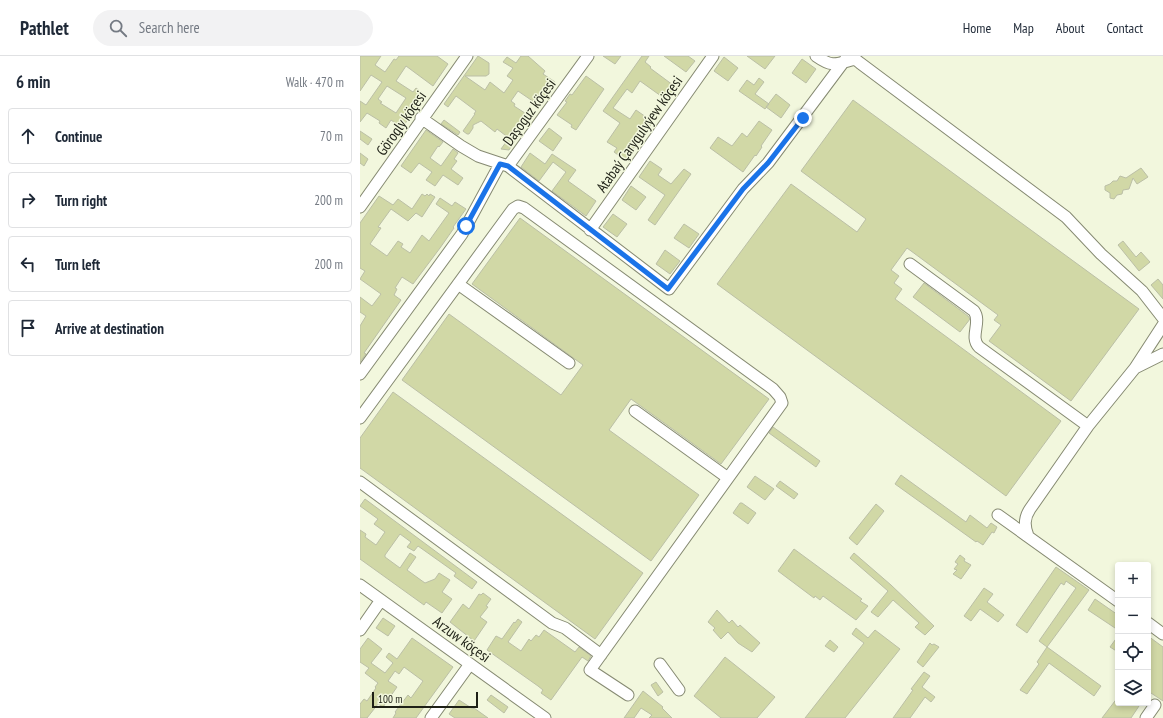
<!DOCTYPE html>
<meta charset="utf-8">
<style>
:root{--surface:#fff;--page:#f2f2f3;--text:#1f2937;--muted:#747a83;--line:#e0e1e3}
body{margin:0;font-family:"PT Sans Narrow",sans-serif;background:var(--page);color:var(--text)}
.controls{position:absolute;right:12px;bottom:12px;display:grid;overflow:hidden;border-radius:4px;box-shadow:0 2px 6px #0003}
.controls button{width:36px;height:36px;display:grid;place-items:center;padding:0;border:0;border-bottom:1px solid var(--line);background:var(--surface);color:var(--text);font:20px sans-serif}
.scale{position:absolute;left:12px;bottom:10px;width:106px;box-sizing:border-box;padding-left:4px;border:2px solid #1e2016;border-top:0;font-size:11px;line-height:14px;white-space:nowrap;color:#1e2016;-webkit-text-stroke:3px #f2f7dd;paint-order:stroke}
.stop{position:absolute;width:12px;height:12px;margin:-9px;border:3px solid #1a73e8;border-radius:50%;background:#fff}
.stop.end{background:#1a73e8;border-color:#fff;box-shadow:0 1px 4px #0008}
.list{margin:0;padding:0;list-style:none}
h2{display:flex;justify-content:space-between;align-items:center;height:52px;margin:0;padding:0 16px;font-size:17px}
h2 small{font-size:13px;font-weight:400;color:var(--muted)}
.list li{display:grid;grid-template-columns:26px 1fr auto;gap:12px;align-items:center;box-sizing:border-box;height:56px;margin:0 8px 8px;padding:0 8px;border:1px solid var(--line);border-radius:4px}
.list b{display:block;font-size:15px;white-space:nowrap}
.list em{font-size:13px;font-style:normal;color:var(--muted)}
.icon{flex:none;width:22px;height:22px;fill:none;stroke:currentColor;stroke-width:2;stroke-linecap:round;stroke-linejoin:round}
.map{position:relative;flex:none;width:803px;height:662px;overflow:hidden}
header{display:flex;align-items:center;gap:24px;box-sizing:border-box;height:56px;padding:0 20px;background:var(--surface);border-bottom:1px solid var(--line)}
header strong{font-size:19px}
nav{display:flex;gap:22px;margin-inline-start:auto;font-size:14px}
.search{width:280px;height:36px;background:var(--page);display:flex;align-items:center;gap:10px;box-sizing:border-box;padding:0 14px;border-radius:22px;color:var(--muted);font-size:15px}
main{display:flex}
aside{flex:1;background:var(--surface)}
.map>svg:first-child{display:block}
.building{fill:#d1d8a6;stroke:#bbbfa6;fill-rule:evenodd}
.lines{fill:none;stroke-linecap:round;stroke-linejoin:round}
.minor-casing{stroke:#868a72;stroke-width:13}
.minor{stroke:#fff;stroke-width:11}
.route{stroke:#1a73e8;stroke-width:5}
.labels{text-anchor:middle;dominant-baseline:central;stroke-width:3;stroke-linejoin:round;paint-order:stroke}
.street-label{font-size:15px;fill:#1e2016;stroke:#f2f7dd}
</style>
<header>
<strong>Pathlet</strong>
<div class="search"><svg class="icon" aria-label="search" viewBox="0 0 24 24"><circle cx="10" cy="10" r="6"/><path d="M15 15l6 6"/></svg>Search here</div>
<nav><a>Home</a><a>Map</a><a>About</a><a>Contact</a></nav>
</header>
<main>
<aside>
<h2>6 min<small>Walk · 470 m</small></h2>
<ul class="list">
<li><svg class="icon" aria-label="ahead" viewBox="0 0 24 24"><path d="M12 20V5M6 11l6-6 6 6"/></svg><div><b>Continue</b></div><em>70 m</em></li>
<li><svg class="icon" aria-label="right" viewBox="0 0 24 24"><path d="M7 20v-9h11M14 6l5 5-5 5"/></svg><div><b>Turn right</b></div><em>200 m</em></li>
<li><svg class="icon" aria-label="left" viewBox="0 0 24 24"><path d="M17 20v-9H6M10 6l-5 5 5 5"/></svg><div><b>Turn left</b></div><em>200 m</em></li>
<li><svg class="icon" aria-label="arrive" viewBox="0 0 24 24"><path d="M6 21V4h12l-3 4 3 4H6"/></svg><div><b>Arrive at destination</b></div></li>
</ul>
</aside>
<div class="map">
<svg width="803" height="662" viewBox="0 0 803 662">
<rect width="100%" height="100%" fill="#f2f7dd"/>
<path class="building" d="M 0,0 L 21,0 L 15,9 L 25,16 L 34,3 L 36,4 L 39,0 L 77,0 L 88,8 L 73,30 L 46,10 L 36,25 L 53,36 L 56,32 L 65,39 L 42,72 L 31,64 L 26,72 L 19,67 L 20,65 L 7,57 L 0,66 L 0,45 L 6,49 L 22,26 L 11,19 L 0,35 ZM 27,30 L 46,42 L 36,57 L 20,47 L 22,46 L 18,43 Z
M 118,0 L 129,7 L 129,18 L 126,20 L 105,20 L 125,34 L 130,26 L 144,37 L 153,24 L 147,20 L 153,12 L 143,6 L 147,1 L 156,7 L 161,0 L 168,0 L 185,15 L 183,18 L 195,26 L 191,32 L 189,36 L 190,38 L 183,45 L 178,41 L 174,46 L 158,35 L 151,45 L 155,48 L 154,50 L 168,59 L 166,62 L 168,64 L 149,94 L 141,93 L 149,82 L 137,73 L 135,76 L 121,65 L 113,69 L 113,72 L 109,78 L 107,78 L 103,75 L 115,58 L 114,58 L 116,55 L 96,40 L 88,51 L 84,48 Z
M 243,0 L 261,0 L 255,8 Z
M 282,0 L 289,0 L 285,6 L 291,11 L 290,12 L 317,32 L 308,45 L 280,25 L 272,37 L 267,33 L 253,52 L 270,63 L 276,54 L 293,66 L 265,104 L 254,96 L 257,92 L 247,86 L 260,67 L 243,55 Z
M 304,0 L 328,0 L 335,5 L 326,16 Z
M 387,0 L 415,0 L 405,13 Z
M 364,1 L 378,12 L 368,25 L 354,15 Z
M 442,3 L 456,13 L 446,27 L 432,17 Z
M 226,20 L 244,33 L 216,74 L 211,71 L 212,69 L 197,59 L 207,46 L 205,45 L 210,38 L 212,39 Z
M 399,22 L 404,26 L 395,38 L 409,48 L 405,53 L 379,35 L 387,24 L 394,29 Z
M 416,38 L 430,49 L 421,62 L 406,51 Z
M 493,44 L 779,253 L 711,345 L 629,285 L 641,269 L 634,264 L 638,259 L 547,192 L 531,214 L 539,220 L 534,227 L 542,233 L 535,243 L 701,365 L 646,440 L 357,228 L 431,128 L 497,176 L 506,163 L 441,115 Z
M 84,64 L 100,76 L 98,79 L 81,68 Z
M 399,65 L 412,74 L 401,90 L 402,91 L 396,100 L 395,99 L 383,116 L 350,92 L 358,81 L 372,90 L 382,77 L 387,81 Z
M 189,72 L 202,82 L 193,95 L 179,85 Z
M 66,74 L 83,86 L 79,91 L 78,90 L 70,102 L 81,110 L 93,93 L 98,97 L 94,103 L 97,105 L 91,113 L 103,122 L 98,129 L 83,119 L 75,130 L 66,124 L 72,116 L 59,107 L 51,117 L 41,110 Z
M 0,75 L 12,83 L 8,89 L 0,83 Z
M 0,97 L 8,103 L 4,110 L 0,107 Z
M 170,97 L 185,108 L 192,98 L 216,114 L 208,125 L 236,145 L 226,160 L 192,135 L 206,116 L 193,106 L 179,125 L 161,111 Z
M 290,105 L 302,113 L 298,119 L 311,128 L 324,113 L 331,118 L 295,169 L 288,164 L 305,139 L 279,121 Z
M 781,112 L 788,121 L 777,128 L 773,122 L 769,133 L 763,134 L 762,138 L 757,139 L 754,143 L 750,142 L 750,137 L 745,134 L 745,130 L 750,128 L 753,125 L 757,125 L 760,120 L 766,122 Z
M 271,130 L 286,141 L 276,154 L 262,144 Z
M 62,138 L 65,140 L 67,138 L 69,140 L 70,138 L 75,141 L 62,161 L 56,157 L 48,165 L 31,153 L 18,171 L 21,172 L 10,188 L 27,200 L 38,185 L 43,188 L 41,191 L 50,197 L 62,179 L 69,185 L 89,157 L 76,148 L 80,142 L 92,150 L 95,146 L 106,153 L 93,171 L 94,172 L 80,192 L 53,228 L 42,221 L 35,232 L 37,233 L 34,239 L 41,244 L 4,297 L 6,298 L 0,306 L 0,270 L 6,260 L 0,256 L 0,241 L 12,250 L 21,238 L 0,223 L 5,215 L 0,212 L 0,167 L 19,140 L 33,149 L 38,143 L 52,153 Z
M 253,158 L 267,168 L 257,181 L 243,171 Z
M 160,162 L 409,343 L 361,408 L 271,343 L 249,374 L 339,439 L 291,505 L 42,324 L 89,258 L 201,339 L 223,309 L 112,228 Z
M 324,168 L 339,178 L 329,192 L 314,182 Z
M 763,185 L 776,201 L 781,196 L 790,206 L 779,215 L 758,189 Z
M 305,194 L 320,205 L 310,218 L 296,208 Z
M 798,223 L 803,229 L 803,243 L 791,229 Z
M 564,227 L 608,260 L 610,263 L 600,276 L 553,241 Z
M 33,336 L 283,517 L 235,583 L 0,412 L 0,382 Z
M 413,371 L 460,405 L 456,411 L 409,377 Z
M 541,419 L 606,466 L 610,459 L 627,472 L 631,467 L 637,471 L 634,477 L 632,476 L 623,489 L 617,485 L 616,486 L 535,428 Z
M 395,420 L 414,433 L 405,444 L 387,431 Z
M 420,425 L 438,438 L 434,443 L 416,430 Z
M 5,443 L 117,526 L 112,533 L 94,520 L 96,517 L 58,490 L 54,495 L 47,491 L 51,486 L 40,478 L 25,499 L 25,501 L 40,512 L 50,497 L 56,501 L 47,514 L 58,522 L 65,527 L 75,523 L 79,517 L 90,524 L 82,536 L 92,543 L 82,557 L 66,546 L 64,549 L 0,503 L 0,474 L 6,478 L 5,481 L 16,489 L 25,476 L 14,468 L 18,463 L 0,450 Z
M 380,447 L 382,447 L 396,457 L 388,468 L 373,457 Z
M 516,448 L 524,455 L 497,489 L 489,482 Z
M 434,493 L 502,543 L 500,545 L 508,550 L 496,564 L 463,540 L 460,544 L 455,540 L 454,542 L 418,515 Z
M 494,497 L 531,529 L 574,570 L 565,579 L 555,571 L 559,567 L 533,544 L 518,561 L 511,556 L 528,535 L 490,502 Z
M 600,499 L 605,503 L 604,505 L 611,509 L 601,523 L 593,518 L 597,514 L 594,513 L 598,508 L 595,506 Z
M 696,511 L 729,534 L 687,591 L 741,630 L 734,640 L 689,607 L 667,638 L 660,634 L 679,608 L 677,606 L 687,591 L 679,585 L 716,532 L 706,525 L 704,529 L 701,527 L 667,577 L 656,569 Z
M 624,532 L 633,538 L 627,546 L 644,559 L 638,566 L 620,553 L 611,565 L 604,560 Z
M 123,537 L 131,543 L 126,550 L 128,551 L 120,561 L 127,566 L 114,585 L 90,566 L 103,548 L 109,553 L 119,538 L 121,539 Z
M 735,543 L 758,559 L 758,574 L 728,554 Z
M 357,554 L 369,567 L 372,564 L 378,571 L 380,569 L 400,587 L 392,596 L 378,587 L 368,576 L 361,583 L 353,574 L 355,572 L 348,566 Z
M 23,562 L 35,570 L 28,580 L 16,572 Z
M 158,563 L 162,566 L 148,586 L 161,595 L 169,583 L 171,585 L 176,579 L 179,581 L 184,574 L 215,596 L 219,591 L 231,600 L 228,605 L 222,601 L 191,644 L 181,637 L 183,634 L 178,630 L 127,594 L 136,580 L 142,583 L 154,566 L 155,567 Z
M 496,572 L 508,582 L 515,574 L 540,593 L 485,662 L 445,662 L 504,587 L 492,578 Z
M 758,580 L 758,596 L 750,591 Z
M 788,580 L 803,591 L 803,645 L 788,635 Z
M 8,582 L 22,593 L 11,607 L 25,617 L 33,607 L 26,601 L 29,597 L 37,603 L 52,582 L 93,611 L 56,662 L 33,662 L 36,657 L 35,656 L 48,639 L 51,642 L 63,625 L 44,611 L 39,618 L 35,615 L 28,625 L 37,631 L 23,651 L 18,648 L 7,662 L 0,662 L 0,648 L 4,643 L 7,645 L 16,632 L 15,631 L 18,627 L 5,617 L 9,612 L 0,606 L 0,593 Z
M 470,584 L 478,591 L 474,596 L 465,590 Z
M 570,587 L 572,589 L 574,588 L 579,591 L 563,611 L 557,606 Z
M 365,601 L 415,641 L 397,662 L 361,662 L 334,640 Z
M 564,616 L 570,620 L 562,631 L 575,641 L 571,646 L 565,641 L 550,662 L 533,662 L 553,634 L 551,633 Z
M 296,626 L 303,636 L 298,640 L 291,629 Z
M 283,635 L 303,651 L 302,652 L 312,662 L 289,662 L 292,659 L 281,652 L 274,662 L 264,662 Z
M 131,639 L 148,651 L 144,657 L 127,644 Z
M 758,641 L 758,647 L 775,647 L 779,650 L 771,662 L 742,662 Z
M 99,644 L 113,653 L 114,652 L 128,662 L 95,662 L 89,658 Z"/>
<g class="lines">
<defs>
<path id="minor" d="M 456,0 C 473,12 476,8 495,3 L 500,7 L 706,161 L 741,198 L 782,235 L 803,262
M 61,62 L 101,90 L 118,100 L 148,110 L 309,233 L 383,133 L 408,107 L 488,0
M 148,110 L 228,0
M 0,151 L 107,0
M 230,174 L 353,0
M 550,208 L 614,255 C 622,266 609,281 619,291 L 728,370
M 98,228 L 209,307
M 775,312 L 803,298
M 0,318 L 102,178 L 140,108
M 275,355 L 368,422
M 0,362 L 153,153 L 158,150 L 164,152 L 413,333 L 420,341 L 422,347 L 230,614 L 268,639
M 0,426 L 192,567 L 205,572 L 241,599
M 638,459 L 758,545
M 668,480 C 664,470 664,462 670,453 L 728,370 L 775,312 L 803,269
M 0,529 L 185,662
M 788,567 L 803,578
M 0,574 L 21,544
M 300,608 L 319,634
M 71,662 L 110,608
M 786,662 L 795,649"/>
</defs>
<use href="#minor" class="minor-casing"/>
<use href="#minor" class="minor"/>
</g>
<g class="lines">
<path class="route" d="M 106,170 L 140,108 L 148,110 L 308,233 L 383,133 L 408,107 L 443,62"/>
</g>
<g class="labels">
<g class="street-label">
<text transform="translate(169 56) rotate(-54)">Daşoguz köçesi</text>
<text transform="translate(41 67) rotate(-55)">Görogly köçesi</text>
<text transform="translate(279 78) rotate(-55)">Atabaý Çarygulyýew köçesi</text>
<text transform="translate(102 583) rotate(36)">Arzuw köçesi</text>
</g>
</g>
</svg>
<div class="controls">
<button>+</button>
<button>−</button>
<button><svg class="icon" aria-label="locate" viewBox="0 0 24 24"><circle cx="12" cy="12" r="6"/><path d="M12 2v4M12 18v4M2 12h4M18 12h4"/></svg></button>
<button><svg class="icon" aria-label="layers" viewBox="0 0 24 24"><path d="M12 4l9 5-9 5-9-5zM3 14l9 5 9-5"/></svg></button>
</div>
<div class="scale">100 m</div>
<div class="stop" style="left:106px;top:170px"></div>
<div class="stop end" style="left:443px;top:62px"></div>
</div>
</main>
